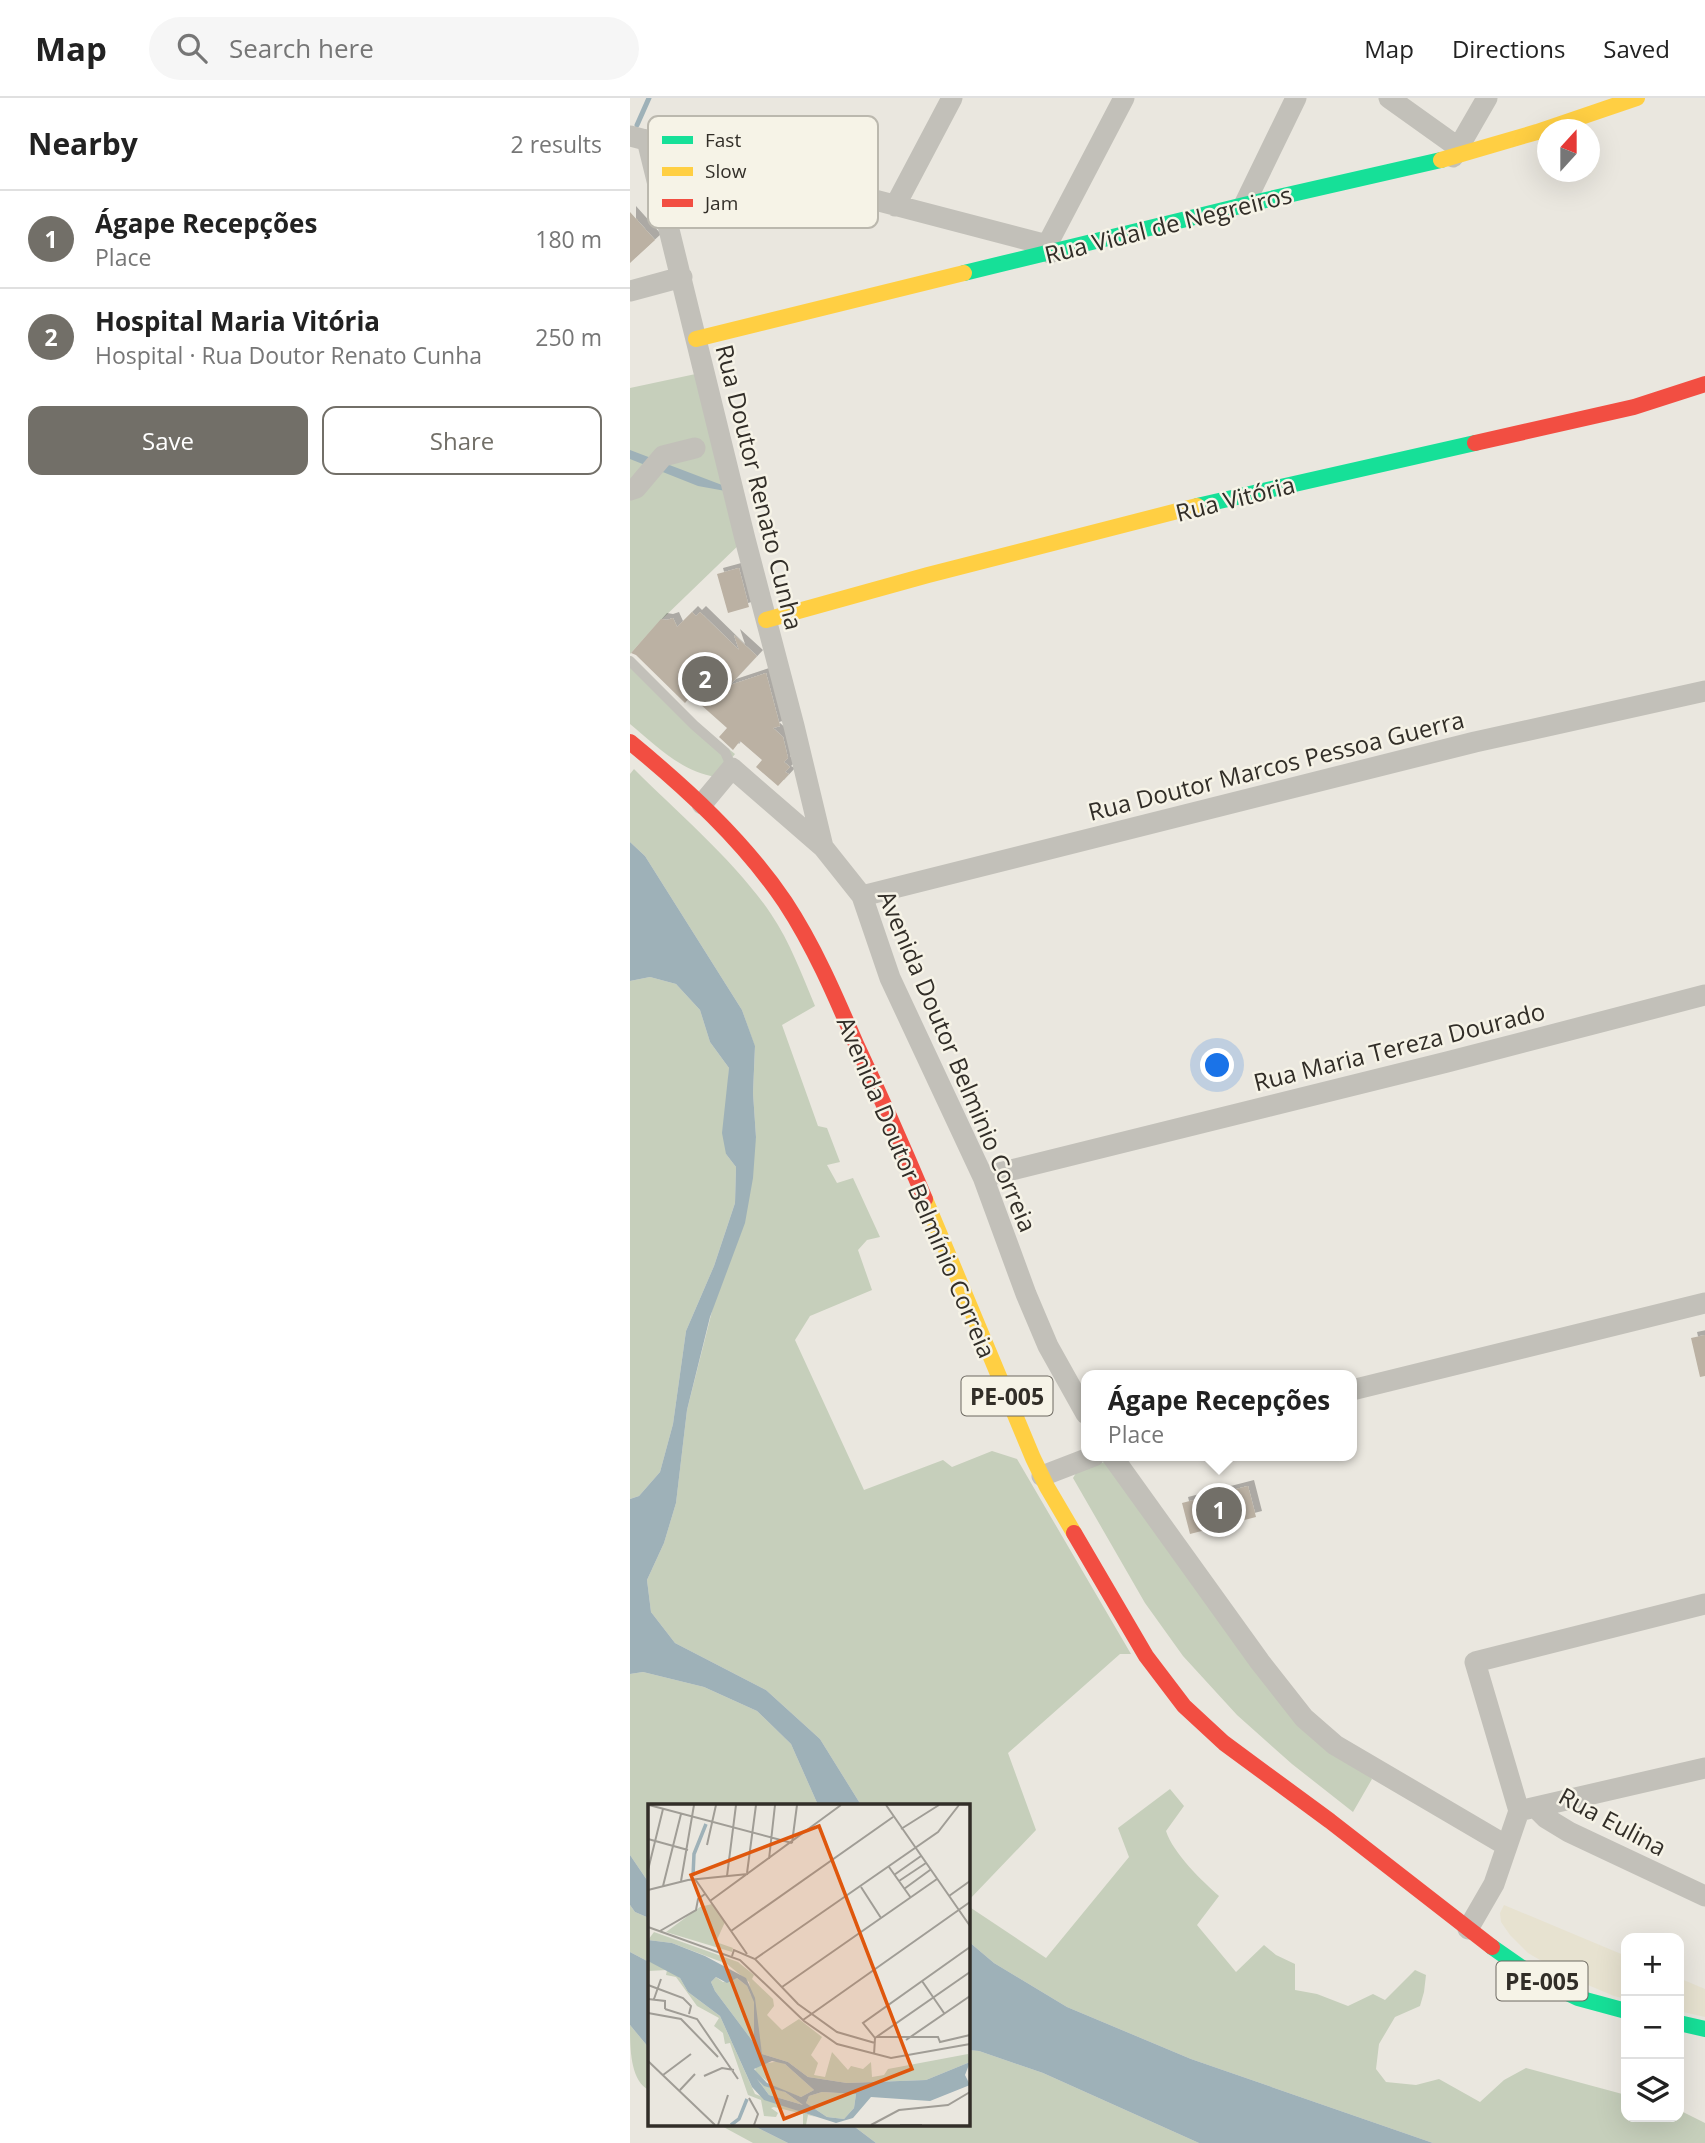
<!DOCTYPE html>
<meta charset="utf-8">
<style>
:root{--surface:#fff;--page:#f6f6f6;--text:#222;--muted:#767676;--line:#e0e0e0;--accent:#726f68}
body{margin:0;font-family:"Open Sans",sans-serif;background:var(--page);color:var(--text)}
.controls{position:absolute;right:21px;bottom:21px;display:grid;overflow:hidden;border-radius:14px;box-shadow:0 7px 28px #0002}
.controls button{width:63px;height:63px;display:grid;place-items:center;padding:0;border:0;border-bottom:2px solid var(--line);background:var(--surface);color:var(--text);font:35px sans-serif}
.compass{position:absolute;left:907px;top:21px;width:63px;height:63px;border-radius:50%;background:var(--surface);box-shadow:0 7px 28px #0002;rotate:21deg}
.you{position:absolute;left:588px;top:968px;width:24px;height:24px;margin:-18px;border:5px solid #fff;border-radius:50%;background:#1a73e8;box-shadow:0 0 0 10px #1a73e833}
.badge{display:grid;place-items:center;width:46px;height:46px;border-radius:50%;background:var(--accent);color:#fff;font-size:23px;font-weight:700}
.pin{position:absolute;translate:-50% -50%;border:4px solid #fff;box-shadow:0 2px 7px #0006}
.popup{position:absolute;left:451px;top:1272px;width:276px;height:91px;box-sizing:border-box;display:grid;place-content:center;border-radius:14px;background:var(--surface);filter:drop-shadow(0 2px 5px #0005);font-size:23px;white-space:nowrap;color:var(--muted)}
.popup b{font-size:26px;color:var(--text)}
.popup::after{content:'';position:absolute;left:50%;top:100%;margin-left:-14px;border:14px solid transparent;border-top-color:var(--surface)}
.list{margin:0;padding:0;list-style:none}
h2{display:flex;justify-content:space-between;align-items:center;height:91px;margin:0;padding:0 28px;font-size:30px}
h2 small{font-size:23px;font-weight:400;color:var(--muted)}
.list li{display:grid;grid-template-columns:46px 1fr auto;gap:21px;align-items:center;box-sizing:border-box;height:98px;padding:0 28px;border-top:2px solid var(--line)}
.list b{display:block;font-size:26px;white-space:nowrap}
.list p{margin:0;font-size:23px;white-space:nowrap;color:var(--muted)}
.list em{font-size:23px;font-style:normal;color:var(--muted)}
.actions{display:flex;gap:14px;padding:21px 28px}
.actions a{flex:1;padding:16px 0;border:2px solid var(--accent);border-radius:14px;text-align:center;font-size:24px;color:var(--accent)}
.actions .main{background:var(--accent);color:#fff}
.icon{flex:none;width:38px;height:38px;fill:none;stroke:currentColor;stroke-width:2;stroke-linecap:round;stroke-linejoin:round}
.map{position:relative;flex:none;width:1075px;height:2045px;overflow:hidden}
header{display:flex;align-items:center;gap:42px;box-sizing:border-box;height:98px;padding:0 35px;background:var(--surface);border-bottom:2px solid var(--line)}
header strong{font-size:33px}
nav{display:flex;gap:38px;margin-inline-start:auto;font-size:24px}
.search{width:490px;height:63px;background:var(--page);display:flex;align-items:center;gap:18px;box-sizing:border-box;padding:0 24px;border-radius:38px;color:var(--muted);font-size:26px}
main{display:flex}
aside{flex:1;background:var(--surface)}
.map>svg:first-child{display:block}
.green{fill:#c6cfbb}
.plaza{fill:#e7e2d0}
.water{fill:#9eb1b8}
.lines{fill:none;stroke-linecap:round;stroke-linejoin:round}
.stream{stroke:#9eb1b8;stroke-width:5}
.building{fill:#bbb1a3;filter:url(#shadow)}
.lane{stroke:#c2c0b9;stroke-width:10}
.street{stroke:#c2c0b9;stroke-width:21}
.fast{stroke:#16e098;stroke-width:16}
.slow{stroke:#ffcf43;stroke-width:16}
.jam{stroke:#f24e42;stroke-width:16}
.labels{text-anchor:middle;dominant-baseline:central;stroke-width:5;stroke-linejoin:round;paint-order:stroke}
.shield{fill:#f6f3e7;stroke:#6d6961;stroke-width:2}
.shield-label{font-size:23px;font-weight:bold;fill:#322e28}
.street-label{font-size:24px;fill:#322e28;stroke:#f6f3e7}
.inset-river{fill:none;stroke:#9eb1b8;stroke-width:3.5}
.inset-road{fill:none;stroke:#a09d96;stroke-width:2}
.view{fill:#df570d;fill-opacity:0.15;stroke:#df570d;stroke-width:3.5}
.inset-edge{fill:none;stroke:#322e28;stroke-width:3.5}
.key{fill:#f6f3e7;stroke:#bbb8ae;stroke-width:2}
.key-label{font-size:19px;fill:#322e28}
</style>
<header>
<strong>Map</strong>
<div class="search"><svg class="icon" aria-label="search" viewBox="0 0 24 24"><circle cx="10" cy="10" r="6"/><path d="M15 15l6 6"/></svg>Search here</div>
<nav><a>Map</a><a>Directions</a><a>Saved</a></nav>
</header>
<main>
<aside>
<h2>Nearby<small>2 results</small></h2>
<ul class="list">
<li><span class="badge">1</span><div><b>Ágape Recepções</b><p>Place</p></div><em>180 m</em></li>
<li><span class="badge">2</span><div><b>Hospital Maria Vitória</b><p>Hospital · Rua Doutor Renato Cunha</p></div><em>250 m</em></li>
</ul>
<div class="actions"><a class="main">Save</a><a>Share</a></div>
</aside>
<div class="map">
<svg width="1075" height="2045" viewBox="0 0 1075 2045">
<defs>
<filter id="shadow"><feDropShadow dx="6" dy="-6" stdDeviation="0" flood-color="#0004"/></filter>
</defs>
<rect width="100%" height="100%" fill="#eae7df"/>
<path class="green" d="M 75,274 L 115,441 L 28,525 L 0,556 L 0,290 Z
M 0,569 L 18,587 L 105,656 L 86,679 C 52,674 25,647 0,626 Z
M 4,671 C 49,716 106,764 141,816 C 160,844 172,877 185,908 L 152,927 L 188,1028 L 197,1030 L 210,1064 L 197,1067 L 207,1085 L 223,1080 L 250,1139 L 237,1142 L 228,1152 L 242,1192 L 180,1218 L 165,1242 L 234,1392 L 313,1362 L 322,1369 L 362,1353 L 387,1361 L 501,1556 L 490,1556 L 378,1655 L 406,1732 L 338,1803 L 338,1707 L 231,1707 L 190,1641 L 136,1592 L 45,1545 L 21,1514 L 17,1482 L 34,1445 L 46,1405 L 57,1312 L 126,1039 L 123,995 L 125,949 L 112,912 L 15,758 L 0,744 L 0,676 Z
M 20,879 L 46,886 L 70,912 L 80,944 L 99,970 L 96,1056 L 106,1069 L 105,1105 L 84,1168 L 56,1233 L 43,1326 L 30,1374 L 9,1398 L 0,1401 L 0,883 Z
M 479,1362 L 601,1537 L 742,1681 L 723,1714 L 662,1666 L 607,1617 L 553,1558 L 515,1505 L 443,1380 L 446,1375 Z
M 13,1574 L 74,1589 L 127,1613 L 161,1646 L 188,1707 L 19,1707 L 19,1785 L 0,1757 L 0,1576 Z
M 540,1691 L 554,1708 L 536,1733 C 543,1755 572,1783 589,1798 L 567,1827 L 606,1874 L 634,1847 L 646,1857 L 665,1866 L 665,1892 L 687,1896 L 718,1908 L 743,1896 L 755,1902 L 785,1872 L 796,1877 L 794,1894 L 790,1908 L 765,1919 L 749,1946 L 746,1971 L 756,1984 L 786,1987 L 809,1981 L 850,2004 L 874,1982 L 896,1970 L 996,1997 L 996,2019 L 1049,2019 L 1049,2012 L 1075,2025 L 1075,2045 L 803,2045 L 561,1961 L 437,1909 L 364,1865 L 338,1843 L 338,1808 L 416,1860 L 499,1759 L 488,1730 Z
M 0,1807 L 5,1814 L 19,1820 L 19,1864 L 0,1854 Z
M 0,1927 L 19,1950 L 19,1992 C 0,1983 0,1949 0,1927 Z
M 338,1952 L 349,1953 L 413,1975 L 569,2045 L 246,2045 L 221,2026 L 338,2026 Z
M 88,2026 L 120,2026 L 158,2045 L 123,2045 Z"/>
<path class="plaza" d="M 874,1807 L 996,1858 L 996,1901 L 984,1898 L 939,1879 L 898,1855 L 880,1837 L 871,1824 L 870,1815 Z
M 1049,1880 L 1075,1891 L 1075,1919 L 1049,1913 Z"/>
<path class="water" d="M 0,352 L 92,387 L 101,394 L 68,388 L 0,361 Z
M 0,744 L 15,758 L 112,912 L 125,948 L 123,995 L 126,1039 L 123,1080 L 115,1125 L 80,1219 L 57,1312 L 46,1405 L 34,1445 L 17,1482 L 21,1514 L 45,1545 L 136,1592 L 190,1641 L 231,1707 L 188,1707 L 161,1646 L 127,1613 L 74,1589 L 13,1574 L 0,1576 L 0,1401 L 9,1398 L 30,1374 L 43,1326 L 56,1233 L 84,1168 L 105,1105 L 106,1069 L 96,1056 L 92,1035 L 99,970 L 80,944 L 70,912 L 46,886 L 20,879 L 0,883 Z
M 0,1757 L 19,1785 L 19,1820 L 5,1814 L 0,1807 Z
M 338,1843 L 364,1865 L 437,1909 L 561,1961 L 803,2045 L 569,2045 L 413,1975 L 349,1953 L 338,1952 Z
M 0,1854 L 19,1864 L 19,1950 L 0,1927 Z
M 120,2026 L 221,2026 L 246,2045 L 158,2045 Z"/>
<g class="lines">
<path class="stream" d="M 7,27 L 19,0"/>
</g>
<path class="building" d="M 0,114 L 25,142 L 0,165 Z
M 109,470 L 119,509 L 98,515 L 87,476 Z
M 62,514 L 66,518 L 70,514 L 109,552 L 104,537 L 127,558 L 100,587 L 136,575 L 150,628 L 143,630 L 153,639 L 158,660 L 154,664 L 160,669 L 155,674 L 159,676 L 148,688 L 126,669 L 132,662 L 110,643 L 103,652 L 89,639 L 97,630 L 61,598 L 55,605 L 6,557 L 1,555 L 31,521 L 37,522 L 43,520 L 47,529 Z
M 1075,1237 L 1075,1278 L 1070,1279 L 1061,1240 Z
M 618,1388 L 626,1419 L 560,1436 L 552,1405 Z"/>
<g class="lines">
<path class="lane" d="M 0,563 L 64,627 L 95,654 L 102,670"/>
<path class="street" d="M 759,0 L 829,50
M 0,38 L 417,147 L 420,155
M 17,42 L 115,441 L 164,628 L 193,749
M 823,59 L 857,0
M 614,107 L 666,0
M 265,108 L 322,0
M 417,147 L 494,0
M 0,193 L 52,179
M 0,392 L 6,390 L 33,358 L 65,350
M 72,706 L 102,670 L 193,749 L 232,798 L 260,880 L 353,1079 L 396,1196 L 418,1248 L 456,1316
M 232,798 L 845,644 L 1075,593
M 353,1079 L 817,964 L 1075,897
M 722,1292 L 1075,1205
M 482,1358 L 630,1564 L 674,1620 L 705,1647 L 877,1748
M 412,1378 L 464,1358
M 906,1710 L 916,1720 L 939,1734 L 1075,1798
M 889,1713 L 1075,1670
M 838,1831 L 864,1786 L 889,1713 L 845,1564 L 1075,1506"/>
<path class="fast" d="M 334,175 L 614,107 L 811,62
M 567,408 L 845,345
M 862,1849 L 908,1881 L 948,1900 L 996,1913
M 1049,1925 L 1075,1931"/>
<path class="slow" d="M 811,62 L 907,34 L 1007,0
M 66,241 L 334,175
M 136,522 L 298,477 L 567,408
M 295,1101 L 403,1360 L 417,1389 L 444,1435"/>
<path class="jam" d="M 845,345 L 1004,309 L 1075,286
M 0,644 C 57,691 113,742 155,804 C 184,848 205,897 226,946 C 250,997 273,1049 295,1101
M 444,1435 L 516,1558 L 554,1608 L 594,1645 L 700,1723 L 862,1849"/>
</g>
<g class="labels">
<g class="shield">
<rect x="331.5" y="1278.5" width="91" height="39" rx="5"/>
<rect x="866.5" y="1863.5" width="91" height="39" rx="5"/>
</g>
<g class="shield-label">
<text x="377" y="1298">PE-005</text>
<text x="912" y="1883">PE-005</text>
</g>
<g class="street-label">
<text transform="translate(538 126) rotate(-14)">Rua Vidal de Negreiros</text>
<text transform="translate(130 389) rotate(76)">Rua Doutor Renato Cunha</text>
<text transform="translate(605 400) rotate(-14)">Rua Vitória</text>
<text transform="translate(646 667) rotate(-14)">Rua Doutor Marcos Pessoa Guerra</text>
<text transform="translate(769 948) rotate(-14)">Rua Maria Tereza Dourado</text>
<text transform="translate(328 963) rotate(67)">Avenida Doutor Belminio Correia</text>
<text transform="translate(287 1089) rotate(67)">Avenida Doutor Belmínio Correia</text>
<text transform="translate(983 1723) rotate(28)">Rua Eulina</text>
</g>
</g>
<g transform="translate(18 1706)">
<rect width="322" height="322" fill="#eae7df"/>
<path d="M 64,100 L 77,118 L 68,138 L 85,144 L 84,148 L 18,128 L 52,103 ZM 6,128 L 90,158 L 106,171 L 104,175 L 125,195 L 126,202 L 119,211 L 134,226 L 151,215 L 174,233 L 163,251 L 170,259 L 166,271 L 177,273 L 184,248 L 200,266 L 203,262 L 215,265 L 223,258 L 224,273 L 236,271 L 240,265 L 320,250 L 322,258 L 278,276 L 199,279 L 160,273 L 140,258 L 114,250 L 101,178 L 79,160 L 24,139 L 0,136 ZM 0,157 L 17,163 L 32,174 L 40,188 L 72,212 L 107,290 L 168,313 L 160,311 L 158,321 L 155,321 L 155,310 L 126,303 L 123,304 L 130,309 L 128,313 L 116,312 L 113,296 L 100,291 L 82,239 L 77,240 L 75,229 L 66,222 L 71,214 L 49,202 L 28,173 L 18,171 L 19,166 L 0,167 ZM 68,173 L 75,178 L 89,174 L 99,182 L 106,198 L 106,239 L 67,187 L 63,178 ZM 132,257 L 137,260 L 166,286 L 153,293 L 128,284 L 107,268 L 108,261 ZM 109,275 L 137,288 L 155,301 L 121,291 ZM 174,288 L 208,290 L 206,304 L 196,315 L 179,313 L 158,299 L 161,292 Z" fill="#c6cfbb"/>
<path d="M 0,136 L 24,139 L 57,152 L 98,174 L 107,194 L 114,250 L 140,258 L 160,273 L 199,279 L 278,276 L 322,258 L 317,271 L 322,281 L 282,297 L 223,293 L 205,314 L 188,319 L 116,296 L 104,283 L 72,212 L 40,188 L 32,174 L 0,157 ZM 68,173 L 79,179 L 89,174 L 99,182 L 106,198 L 106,239 L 67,187 L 63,178 ZM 124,257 L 137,260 L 166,286 L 153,293 L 119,279 L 106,265 ZM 109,275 L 116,282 L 137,288 L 155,301 L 121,291 ZM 174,288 L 208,290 L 206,304 L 196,315 L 179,313 L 158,299 L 161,292 Z" fill="#9eb1b8" fill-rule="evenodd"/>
<path class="inset-river" d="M 45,72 L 46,50 L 58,20M 83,321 L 91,315 L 99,295"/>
<path class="inset-road" d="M 1,1 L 144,39M 238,1 L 322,122M 253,25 L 291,1M 0,35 L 40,46M 144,39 L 149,1M 59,41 L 68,1M 121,55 L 127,1M 241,63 L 263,94M 0,66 L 15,5M 99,69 L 108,1M 246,71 L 273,52M 79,72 L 88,1M 47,75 L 99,150M 33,77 L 46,1M 251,77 L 278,59M 15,82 L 33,10M 213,83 L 233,114M 256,85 L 282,66M 0,86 L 40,76 L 100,70M 301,92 L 322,77M 62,97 L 193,1M 0,123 L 92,156 L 156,217 L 189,240 L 243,254 L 322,240M 12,127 L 48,106 L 50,95 L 57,90M 83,127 L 245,13M 84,152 L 86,146 L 107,155 L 150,200 L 189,228 L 227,239M 107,155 L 290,28 L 311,1M 274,177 L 296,209M 0,181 L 35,194 L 43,202 L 41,210M 134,183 L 289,75M 0,195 L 17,197 L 17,205M 6,195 L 13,175M 17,205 L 49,215 L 90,275M 0,209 L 33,215 L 70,253M 155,216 L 322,98M 229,233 L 290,233 L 292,238 L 322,231M 227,234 L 322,168M 258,236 L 322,192M 226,251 L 227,234 L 215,219 L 322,143M 0,257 L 67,321M 15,271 L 43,250M 56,272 L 74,264 L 86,266M 32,286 L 47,270M 101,294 L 110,310 L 106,321M 70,321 L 80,291M 223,321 L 251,306 L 300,301 L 322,288M 252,321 L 274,321"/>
<path class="view" d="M 171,22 L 264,265 L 136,315 L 43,71 Z"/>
<rect width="322" height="322" class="inset-edge"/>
</g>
<rect x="18" y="18" width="230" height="112" rx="10" class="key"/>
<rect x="32" y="38" width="31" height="8" fill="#16e098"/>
<rect x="32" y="69" width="31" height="9" fill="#ffcf43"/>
<rect x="32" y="101" width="31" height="8" fill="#f24e42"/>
<g class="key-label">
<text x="75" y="49">Fast</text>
<text x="75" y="80">Slow</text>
<text x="75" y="112">Jam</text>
</g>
</svg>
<div class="controls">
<button>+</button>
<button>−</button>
<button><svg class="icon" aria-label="layers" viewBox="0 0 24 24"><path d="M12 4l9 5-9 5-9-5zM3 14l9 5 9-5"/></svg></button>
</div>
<svg class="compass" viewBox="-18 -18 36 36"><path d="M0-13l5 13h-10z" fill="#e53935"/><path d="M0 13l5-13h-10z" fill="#767676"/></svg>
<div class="you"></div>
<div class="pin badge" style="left:589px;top:1412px">1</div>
<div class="popup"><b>Ágape Recepções</b>Place</div>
<div class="pin badge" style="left:75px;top:581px">2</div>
</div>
</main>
